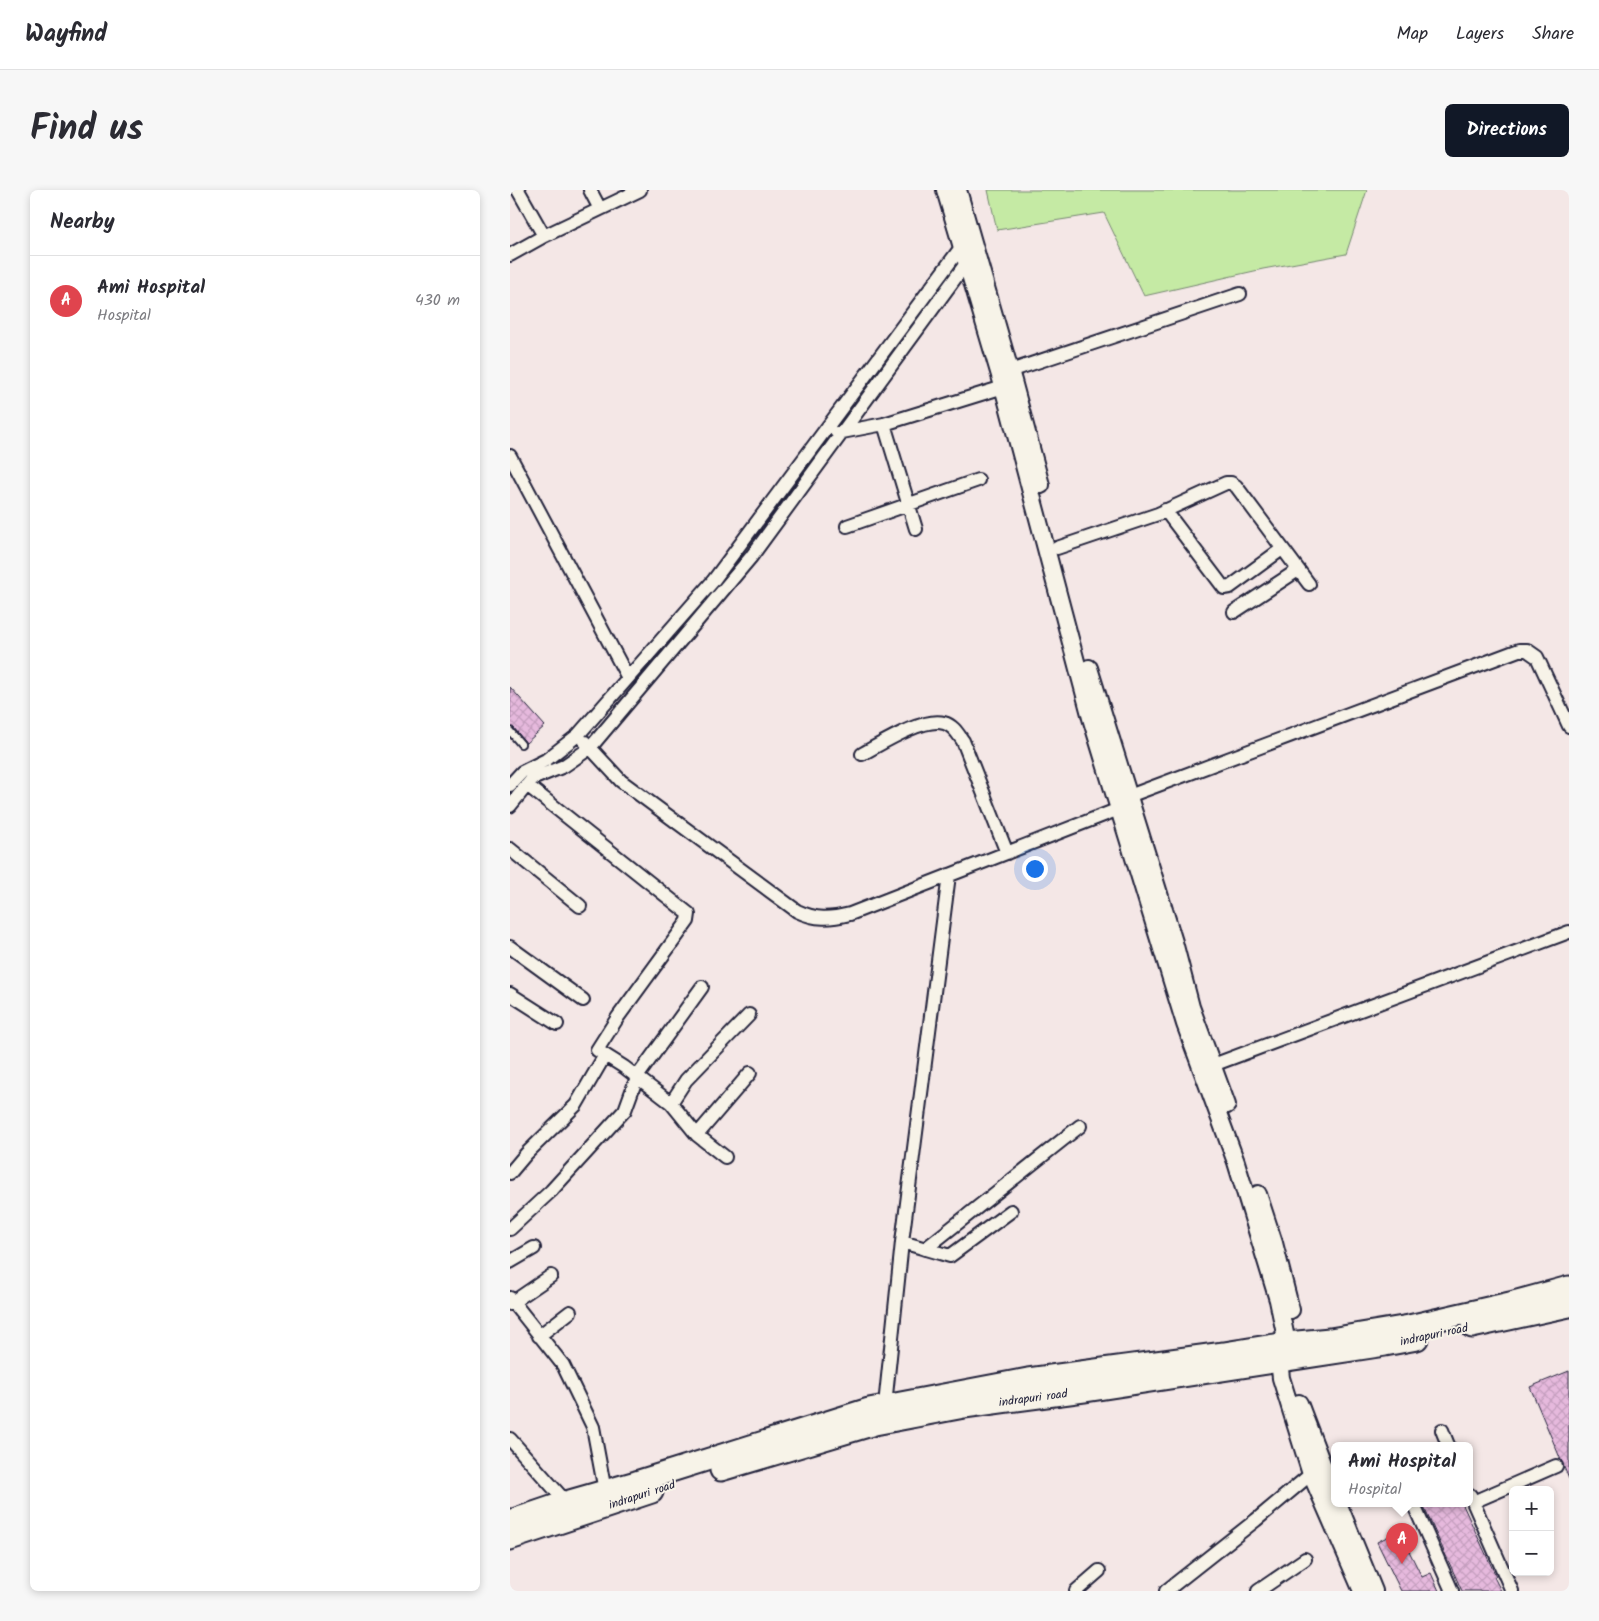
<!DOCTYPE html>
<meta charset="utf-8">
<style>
:root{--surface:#fff;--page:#f7f7f7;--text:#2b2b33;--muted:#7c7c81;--line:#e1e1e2;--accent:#111827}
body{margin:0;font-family:Kalam,sans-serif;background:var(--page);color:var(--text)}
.controls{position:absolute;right:15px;bottom:15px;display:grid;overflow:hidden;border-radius:8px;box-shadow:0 2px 8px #0003}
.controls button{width:45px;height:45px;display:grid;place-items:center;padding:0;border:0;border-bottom:1px solid var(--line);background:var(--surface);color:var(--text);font:25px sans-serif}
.you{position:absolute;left:524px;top:678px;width:18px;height:18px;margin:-12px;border:4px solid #fff;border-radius:50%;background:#1a73e8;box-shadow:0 0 0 8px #1a73e833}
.badge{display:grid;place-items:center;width:32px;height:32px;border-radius:50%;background:var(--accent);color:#fff;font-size:16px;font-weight:700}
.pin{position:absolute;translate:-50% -41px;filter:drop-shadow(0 1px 2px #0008)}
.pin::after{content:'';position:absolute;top:26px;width:18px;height:15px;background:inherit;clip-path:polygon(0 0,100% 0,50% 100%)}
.popup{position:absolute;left:821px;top:1252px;width:142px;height:65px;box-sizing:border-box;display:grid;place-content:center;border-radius:8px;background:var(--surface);filter:drop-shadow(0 1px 4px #0005);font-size:16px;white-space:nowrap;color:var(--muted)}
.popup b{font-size:19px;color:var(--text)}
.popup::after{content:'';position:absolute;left:50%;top:100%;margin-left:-10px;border:10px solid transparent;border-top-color:var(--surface)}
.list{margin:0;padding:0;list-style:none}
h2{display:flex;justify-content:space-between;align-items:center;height:65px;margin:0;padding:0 20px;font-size:21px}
h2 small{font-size:16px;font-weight:400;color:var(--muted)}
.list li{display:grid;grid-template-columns:32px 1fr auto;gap:15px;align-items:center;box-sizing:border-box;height:90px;padding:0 20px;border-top:1px solid var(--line)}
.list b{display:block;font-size:19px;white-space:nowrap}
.list p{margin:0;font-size:16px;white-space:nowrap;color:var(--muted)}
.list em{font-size:16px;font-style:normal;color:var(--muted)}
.map{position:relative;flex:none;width:1059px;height:1401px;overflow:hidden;border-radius:8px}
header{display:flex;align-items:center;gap:30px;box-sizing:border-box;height:70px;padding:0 25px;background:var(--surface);border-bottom:1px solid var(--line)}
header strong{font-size:24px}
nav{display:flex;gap:28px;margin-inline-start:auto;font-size:18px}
.intro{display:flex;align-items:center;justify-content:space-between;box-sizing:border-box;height:120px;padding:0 30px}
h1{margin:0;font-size:35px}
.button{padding:12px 22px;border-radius:8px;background:var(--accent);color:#fff;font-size:18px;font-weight:700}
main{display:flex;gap:30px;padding:0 30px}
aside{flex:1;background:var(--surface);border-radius:8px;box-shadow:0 2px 8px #0003}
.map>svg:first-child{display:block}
.green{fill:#c5eaa4;stroke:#748670}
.building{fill:url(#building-cross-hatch);stroke:#22223b}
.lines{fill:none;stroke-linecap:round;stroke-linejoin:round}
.service-casing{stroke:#22223b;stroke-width:10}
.minor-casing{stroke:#22223b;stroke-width:16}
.tertiary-casing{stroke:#22223b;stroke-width:20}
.primary-casing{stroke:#22223b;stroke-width:25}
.service{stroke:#f7f3e8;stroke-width:6}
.minor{stroke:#f7f3e8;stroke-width:12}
.tertiary{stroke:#f7f3e8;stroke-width:16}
.primary{stroke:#f7f3e8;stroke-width:21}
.labels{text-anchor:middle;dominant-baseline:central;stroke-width:4;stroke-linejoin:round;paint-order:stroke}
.street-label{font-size:12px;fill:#22223b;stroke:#f7f3e8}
</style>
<header>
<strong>Wayfind</strong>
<nav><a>Map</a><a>Layers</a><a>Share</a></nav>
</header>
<div class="intro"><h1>Find us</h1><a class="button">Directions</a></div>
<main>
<aside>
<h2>Nearby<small></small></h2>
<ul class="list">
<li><span class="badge" style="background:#e0444e">A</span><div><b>Ami Hospital</b><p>Hospital</p></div><em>430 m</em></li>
</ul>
</aside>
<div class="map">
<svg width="1059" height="1401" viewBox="0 0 1059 1401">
<defs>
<pattern id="building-cross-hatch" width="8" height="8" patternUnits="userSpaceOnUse" patternTransform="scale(1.25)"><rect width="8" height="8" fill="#e6b9dd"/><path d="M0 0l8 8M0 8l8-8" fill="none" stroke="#c59fbf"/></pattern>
</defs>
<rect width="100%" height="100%" fill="#f4e7e6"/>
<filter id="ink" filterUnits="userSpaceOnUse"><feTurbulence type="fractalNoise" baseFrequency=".02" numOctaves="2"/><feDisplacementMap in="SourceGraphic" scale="10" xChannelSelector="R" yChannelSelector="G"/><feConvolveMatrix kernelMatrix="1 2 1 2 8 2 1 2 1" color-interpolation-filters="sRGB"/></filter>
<g filter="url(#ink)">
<path class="green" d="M 478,0 L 857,0 L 836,64 L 753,79 L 634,106 L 594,23 L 487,40 Z"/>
<path class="building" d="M 0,497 L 35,536 L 16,553 L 4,538 L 0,536 Z
M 1059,1181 L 1059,1289 L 1020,1197 Z
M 912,1313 L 952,1313 L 986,1386 L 984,1387 L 991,1401 L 952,1401 Z
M 889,1341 L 912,1387 L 921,1383 L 929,1401 L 891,1401 L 867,1352 Z"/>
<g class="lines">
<defs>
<path id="service" d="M 0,541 L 11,554"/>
<path id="minor" d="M 8,0 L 34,46
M 80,0 L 90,19
M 0,65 L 34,46 L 130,0
M 500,181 L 730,104
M 374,234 L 406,339
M 327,243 L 374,234 L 500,195
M 0,266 L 118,488
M 655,320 L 714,398 L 720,397 L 772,359
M 337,336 L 468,290
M 547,358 L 648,324 L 716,293 L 721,293 L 726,296 L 799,394
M 724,422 L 788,380
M 75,552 L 111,591 L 287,721 C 306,730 320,729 340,724 L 609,619
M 352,564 C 371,554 413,527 434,533 C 443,535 448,544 453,551 L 497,663
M 0,595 L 12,582 L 36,570 L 68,545 L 203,391 L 452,56
M 17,595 L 179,724 L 178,731 L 108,827 L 87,860 L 114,877 L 161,913 L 187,945 L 215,967
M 619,606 L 1009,460 L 1017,460 L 1027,467 L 1059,536
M 0,616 L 22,589 L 54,576 L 80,558 L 241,367 L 457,72
M 0,659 L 70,716
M 0,757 L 73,810
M 0,804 L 47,834
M 703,875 L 1059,742
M 161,913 L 176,890 L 239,825
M 187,945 L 240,883
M 0,983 L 16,964 L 66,915 L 95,865
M 0,1039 L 41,1001 L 115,920 L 127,887 L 192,797
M 392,1052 L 440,1066 L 501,1021
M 415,1059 L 570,936
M 0,1072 L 24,1058
M 0,1108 L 53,1175 L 83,1237 L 95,1301
M 0,1114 L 41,1086
M 29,1146 L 60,1122
M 375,1215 L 392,1052 L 439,685
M 932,1240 L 938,1255
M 0,1249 L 56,1312
M 960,1305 L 1002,1401
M 963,1312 L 1046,1276
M 903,1313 L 942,1401
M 566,1401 L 589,1381
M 656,1401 L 746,1330 L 801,1284 L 809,1280
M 748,1401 L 795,1369"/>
<path id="tertiary" d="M 435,0 L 491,189 L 581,528 L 675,834 L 726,972 L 768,1110 L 777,1153 L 769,1170 L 771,1188 L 801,1284 L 852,1401
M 448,0 L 503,191 L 531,295
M 579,478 L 664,752 L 681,817 L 717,915
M 748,1004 L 764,1053 L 781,1120
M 789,1213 L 824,1305
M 828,1313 L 864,1401"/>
<g id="primary">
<path d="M 962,1137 L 1059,1116"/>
<path id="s1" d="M 211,1280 L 365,1234 L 454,1217 L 574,1201 L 875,1155 L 907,1149"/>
<path d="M 0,1331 L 56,1312 L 126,1292 L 359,1219 L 518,1189 L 714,1163 L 777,1153 L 820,1149 L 899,1136 L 1000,1113 L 1059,1097"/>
<path d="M 0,1349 L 142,1302"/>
</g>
</defs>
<use href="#service" class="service-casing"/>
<use href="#minor" class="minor-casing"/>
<use href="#tertiary" class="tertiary-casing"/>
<use href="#primary" class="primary-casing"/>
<use href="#service" class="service"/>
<use href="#minor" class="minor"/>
<use href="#tertiary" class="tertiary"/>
<use href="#primary" class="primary"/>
</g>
</g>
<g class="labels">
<g class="street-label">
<text transform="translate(924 1145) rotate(-12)">indrapuri road</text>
<text stroke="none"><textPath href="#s1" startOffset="321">indrapuri road</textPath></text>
<text transform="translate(132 1305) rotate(-18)">indrapuri road</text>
</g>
</g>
</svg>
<div class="controls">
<button>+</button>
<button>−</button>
</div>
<div class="you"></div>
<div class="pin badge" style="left:892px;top:1374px;background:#e0444e">A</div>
<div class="popup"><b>Ami Hospital</b>Hospital</div>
</div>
</main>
